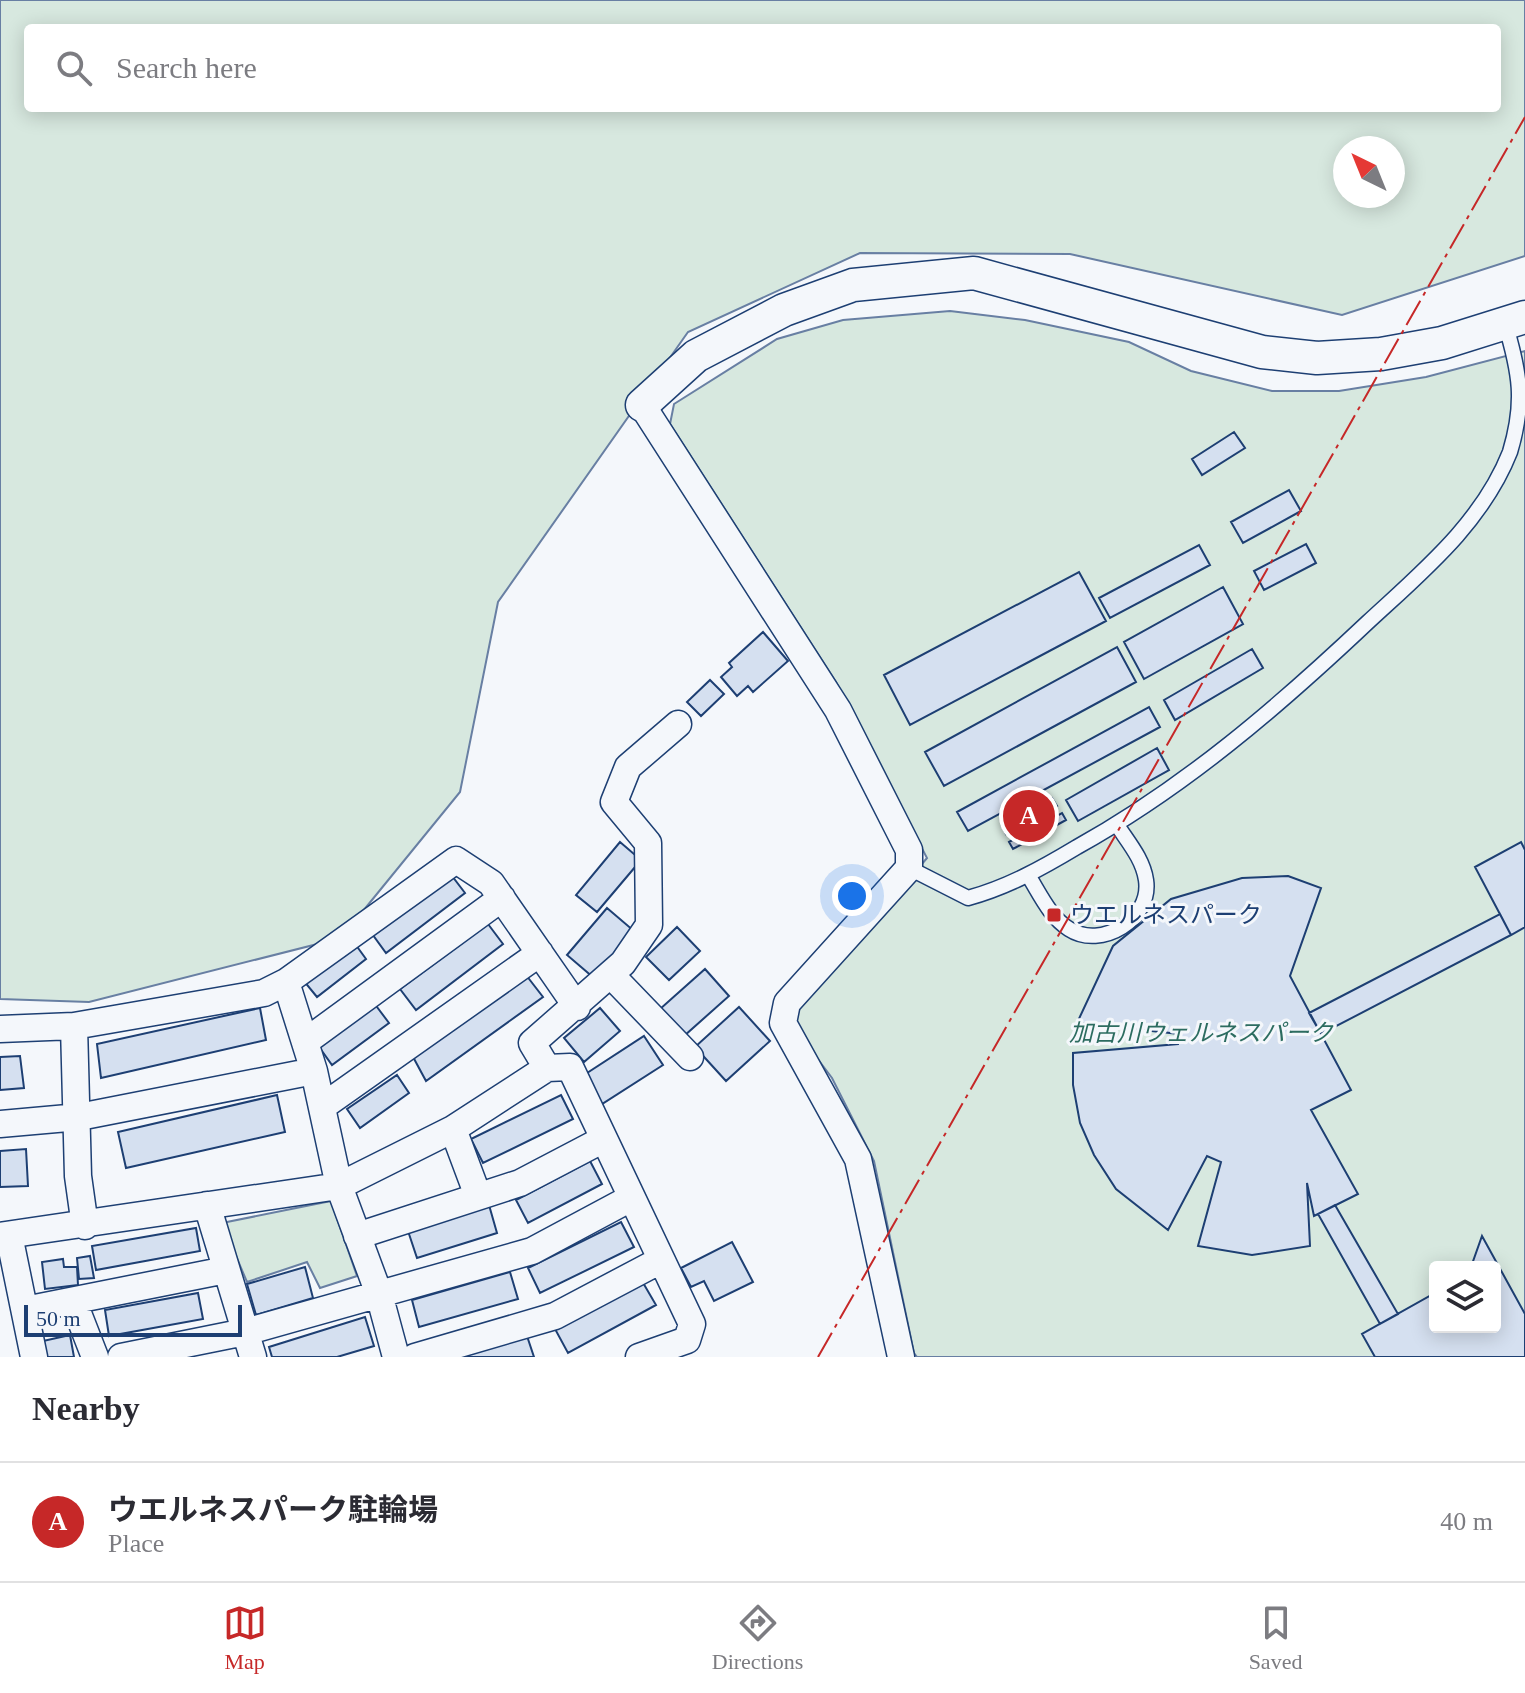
<!DOCTYPE html>
<meta charset="utf-8">
<style>
:root{--surface:#fff;--page:#f7f7f7;--text:#2b2b33;--muted:#7c7c81;--line:#e1e1e2;--accent:#c62828}
body{margin:0;font-family:"Times New Roman","Noto Sans JP",serif;background:var(--page);color:var(--text)}
.controls{position:absolute;right:24px;bottom:24px;display:grid;overflow:hidden;border-radius:8px;box-shadow:0 4px 20px #0003}
.controls button{width:72px;height:72px;display:grid;place-items:center;padding:0;border:0;border-bottom:2px solid var(--line);background:var(--surface);color:var(--text);font:40px sans-serif}
.compass{position:absolute;left:1333px;top:136px;width:72px;height:72px;border-radius:50%;background:var(--surface);box-shadow:0 4px 20px #0003;rotate:317deg}
.scale{position:absolute;left:24px;bottom:20px;width:218px;box-sizing:border-box;padding-left:8px;border:4px solid #1d3f73;border-top:0;font-size:22px;line-height:28px;white-space:nowrap;color:#1d3f73;-webkit-text-stroke:6px #f4f7fb;paint-order:stroke}
.you{position:absolute;left:852px;top:896px;width:28px;height:28px;margin:-20px;border:6px solid #fff;border-radius:50%;background:#1a73e8;box-shadow:0 0 0 12px #1a73e833}
.badge{display:grid;place-items:center;width:52px;height:52px;border-radius:50%;background:var(--accent);color:#fff;font-size:26px;font-weight:700}
.pin{position:absolute;translate:-50% -50%;border:4px solid #fff;box-shadow:0 2px 8px #0006}
.list{margin:0;padding:0;list-style:none}
h2{display:flex;justify-content:space-between;align-items:center;height:104px;margin:0;padding:0 32px;font-size:34px}
h2 small{font-size:26px;font-weight:400;color:var(--muted)}
.list li{display:grid;grid-template-columns:52px 1fr auto;gap:24px;align-items:center;box-sizing:border-box;height:120px;padding:0 32px;border-top:2px solid var(--line)}
.list b{display:block;font-size:30px;white-space:nowrap}
.list p{margin:0;font-size:26px;white-space:nowrap;color:var(--muted)}
.list em{font-size:26px;font-style:normal;color:var(--muted)}
.icon{flex:none;width:44px;height:44px;fill:none;stroke:currentColor;stroke-width:2;stroke-linecap:round;stroke-linejoin:round}
.map{position:relative;flex:none;width:1525px;height:1357px;overflow:hidden}
.search{position:absolute;background:var(--surface);box-shadow:0 4px 20px #0003;left:24px;right:24px;top:24px;height:88px;display:flex;align-items:center;gap:20px;box-sizing:border-box;padding:0 28px;border-radius:8px;color:var(--muted);font-size:30px}
.sheet{height:224px;background:var(--surface)}
nav{display:flex;justify-content:space-around;align-items:center;box-sizing:border-box;height:112px;border-top:2px solid var(--line);background:var(--surface);font-size:22px;color:var(--muted)}
nav a{display:grid;justify-items:center;gap:4px}
nav .on{color:var(--accent)}
.map>svg:first-child{display:block}
.green{fill:#d7e8df;stroke:#687fa3;stroke-width:2;fill-rule:evenodd}
.building{fill:#d5e0f0;stroke:#1d3f73;stroke-width:2}
.lines{fill:none;stroke-linecap:round;stroke-linejoin:round}
.service-casing{stroke:#1d3f73;stroke-width:17}
.minor-casing{stroke:#1d3f73;stroke-width:29}
.tertiary-casing{stroke:#1d3f73;stroke-width:35}
.service{stroke:#f4f7fb;stroke-width:14}
.minor{stroke:#f4f7fb;stroke-width:26}
.tertiary{stroke:#f4f7fb;stroke-width:32}
.power{stroke:#c62828;stroke-width:2;stroke-dasharray:28 6 4 6;stroke-linecap:butt}
.poi-dot{fill:#c62828;stroke:#f4f7fb;stroke-width:3}
.labels{text-anchor:middle;dominant-baseline:central;stroke-width:6;stroke-linejoin:round;paint-order:stroke}
.poi-label{font-size:24px;fill:#1d3f73;stroke:#f4f7fb;text-anchor:start}
.park-label{font-size:24px;font-style:italic;fill:#2c6c60;stroke:#f4f7fb}
</style>
<div class="map">
<svg width="1525" height="1357" viewBox="0 0 1525 1357">
<rect width="100%" height="100%" fill="#f4f7fb"/>
<path class="green" d="M 0,0 L 1525,0 L 1525,256 L 1342,315 L 1070,254 L 860,253 L 688,332 L 498,602 L 460,792 L 341,938 L 89,1002 L 0,999 ZM 28,28 L 1497,28 L 1497,108 L 28,108 ZM 1345,148 L 1393,148 L 1393,196 L 1345,196 Z
M 950,311 L 1025,320 L 1129,342 L 1191,371 L 1272,391 L 1339,391 L 1426,377 L 1525,351 L 1525,1357 L 917,1357 L 914,1353 L 874,1161 L 832,1078 L 802,1038 L 795,1022 L 800,1007 L 927,858 L 836,682 L 670,424 L 674,404 L 777,339 L 843,320 ZM 1435,1267 L 1495,1267 L 1495,1327 L 1435,1327 Z
M 331,1201 L 357,1276 L 320,1288 L 307,1262 L 247,1282 L 222,1223 Z"/>
<path class="building" d="M 1234,432 L 1245,448 L 1202,475 L 1192,459 Z
M 1289,490 L 1301,511 L 1243,543 L 1231,522 Z
M 1306,544 L 1316,563 L 1264,590 L 1254,571 Z
M 1199,545 L 1210,565 L 1110,618 L 1099,598 Z
M 1079,572 L 1106,621 L 910,725 L 884,675 Z
M 1223,587 L 1243,624 L 1144,679 L 1124,642 Z
M 763,632 L 788,661 L 753,692 L 748,686 L 737,696 L 721,677 L 732,667 L 729,663 Z
M 1117,647 L 1136,682 L 944,786 L 925,752 Z
M 1252,649 L 1263,668 L 1175,720 L 1164,700 Z
M 710,680 L 724,694 L 701,716 L 687,702 Z
M 1149,707 L 1160,727 L 968,831 L 957,812 Z
M 1157,748 L 1169,770 L 1078,821 L 1066,800 Z
M 1052,798 L 1057,806 L 1006,834 L 1002,826 Z
M 1062,813 L 1066,820 L 1013,849 L 1009,842 Z
M 620,842 L 641,860 L 597,912 L 576,895 Z
M 1521,842 L 1525,850 L 1525,927 L 1511,935 L 1475,867 Z
M 449,872 L 465,893 L 386,953 L 370,931 Z
M 1288,876 L 1321,888 L 1290,976 L 1351,1090 L 1311,1110 L 1358,1194 L 1314,1216 L 1307,1183 L 1310,1246 L 1252,1255 L 1198,1246 L 1221,1162 L 1207,1156 L 1168,1230 L 1116,1189 L 1094,1155 L 1080,1123 L 1073,1085 L 1073,1053 L 1178,1044 L 1179,1034 L 1077,1023 L 1113,946 L 1171,899 L 1242,878 Z
M 607,908 L 634,931 L 594,978 L 567,955 Z
M 1500,914 L 1511,935 L 1321,1034 L 1309,1013 Z
M 488,924 L 503,944 L 416,1010 L 400,989 Z
M 677,927 L 700,951 L 669,980 L 646,957 Z
M 353,941 L 366,959 L 317,997 L 303,980 Z
M 705,969 L 729,996 L 684,1036 L 660,1009 Z
M 526,975 L 543,997 L 426,1081 L 412,1055 Z
M 374,1003 L 389,1023 L 332,1065 L 317,1044 Z
M 739,1007 L 770,1041 L 726,1081 L 695,1047 Z
M 260,1008 L 266,1040 L 101,1078 L 97,1044 Z
M 600,1008 L 620,1031 L 584,1062 L 564,1038 Z
M 644,1036 L 663,1065 L 602,1104 L 584,1075 Z
M 20,1056 L 24,1088 L 0,1090 L 0,1057 Z
M 397,1075 L 409,1093 L 360,1128 L 347,1109 Z
M 277,1095 L 285,1132 L 126,1168 L 118,1132 Z
M 561,1095 L 573,1119 L 483,1163 L 471,1139 Z
M 26,1149 L 28,1186 L 0,1187 L 0,1151 Z
M 590,1161 L 602,1184 L 528,1223 L 516,1200 Z
M 489,1205 L 497,1233 L 417,1258 L 408,1231 Z
M 1335,1205 L 1398,1314 L 1380,1324 L 1318,1214 Z
M 621,1222 L 634,1247 L 540,1293 L 528,1268 Z
M 196,1228 L 200,1251 L 96,1270 L 92,1246 Z
M 1482,1236 L 1525,1314 L 1525,1357 L 1375,1357 L 1362,1334 L 1435,1293 L 1435,1327 L 1495,1327 L 1495,1267 L 1471,1267 Z
M 732,1242 L 753,1282 L 714,1301 L 704,1281 L 691,1287 L 681,1268 Z
M 90,1256 L 94,1278 L 79,1279 L 77,1258 Z
M 63,1259 L 64,1267 L 77,1267 L 78,1285 L 45,1289 L 42,1262 Z
M 305,1267 L 313,1298 L 256,1315 L 247,1284 Z
M 510,1272 L 518,1299 L 419,1327 L 412,1300 Z
M 642,1281 L 656,1305 L 568,1353 L 555,1329 Z
M 198,1293 L 203,1319 L 109,1336 L 105,1310 Z
M 365,1317 L 374,1346 L 337,1357 L 272,1357 L 269,1347 Z
M 70,1335 L 74,1357 L 46,1357 L 43,1341 Z
M 527,1336 L 534,1357 L 458,1357 Z"/>
<g class="lines">
<defs>
<path id="service" d="M 909,868 L 968,898 C 1008,887 1042,868 1077,847 C 1185,787 1278,707 1368,622 C 1422,572 1482,523 1510,452 C 1525,402 1520,373 1505,323
M 1028,875 C 1040,894 1050,917 1069,929 C 1101,950 1152,919 1146,880 C 1143,859 1128,842 1117,825"/>
<path id="minor" d="M 642,405 L 838,710 L 909,850 L 909,868 L 787,1003 L 783,1023 L 858,1159 L 901,1357
M 611,975 L 690,1057
M 286,982 L 314,1071 L 339,1186 L 379,1294 L 396,1357
M 74,1026 L 78,1176 L 85,1226
M 0,1029 L 74,1026 L 264,993 L 286,982 L 456,860 L 491,883 L 577,1007
M 305,1042 L 502,898
M 547,1068 L 570,1067 L 692,1324 L 687,1340 L 639,1357
M 322,1107 L 540,953
M 0,1124 L 79,1117 L 314,1071
M 453,1129 L 478,1196
M 207,1205 L 253,1357
M 9,1235 L 34,1357
M 0,1236 L 339,1186 L 453,1129 L 547,1068 L 532,1043 L 623,963 L 649,925 L 648,843 L 614,802 L 628,767 L 678,724
M 357,1236 L 520,1183 L 604,1139
M 74,1303 L 95,1357
M 25,1310 L 226,1270
M 121,1357 L 245,1332 L 532,1251 L 631,1198
M 415,1357 L 555,1316 L 661,1260"/>
<path id="tertiary" d="M 642,405 L 696,356 L 784,310 L 853,285 L 974,273 L 1262,352 L 1317,358 L 1381,354 L 1442,343 L 1525,317"/>
</defs>
<use href="#service" class="service-casing"/>
<use href="#minor" class="minor-casing"/>
<use href="#tertiary" class="tertiary-casing"/>
<use href="#service" class="service"/>
<use href="#minor" class="minor"/>
<use href="#tertiary" class="tertiary"/>
<path class="power" d="M 818,1357 L 1525,117"/>
</g>
<rect class="poi-dot" x="1046" y="907" width="16" height="16" rx="4"/>
<g class="labels">
<g class="poi-label">
<text x="1070" y="915">ウエルネスパーク</text>
</g>
<g class="park-label">
<text x="1201" y="1033">加古川ウェルネスパーク</text>
</g>
</g>
</svg>
<div class="controls">
<button><svg class="icon" aria-label="layers" viewBox="0 0 24 24"><path d="M12 4l9 5-9 5-9-5zM3 14l9 5 9-5"/></svg></button>
</div>
<svg class="compass" viewBox="-18 -18 36 36"><path d="M0-13l5 13h-10z" fill="#e53935"/><path d="M0 13l5-13h-10z" fill="#7c7c81"/></svg>
<div class="scale">50 m</div>
<div class="you"></div>
<div class="pin badge" style="left:1029px;top:816px">A</div>
<div class="search"><svg class="icon" aria-label="search" viewBox="0 0 24 24"><circle cx="10" cy="10" r="6"/><path d="M15 15l6 6"/></svg>Search here</div>
</div>
<section class="sheet">
<h2>Nearby<small></small></h2>
<ul class="list">
<li><span class="badge">A</span><div><b>ウエルネスパーク駐輪場</b><p>Place</p></div><em>40 m</em></li>
</ul>
</section>
<nav>
<a class="on"><svg class="icon" aria-label="map" viewBox="0 0 24 24"><path d="M3 6l6-2 6 2 6-2v14l-6 2-6-2-6 2zM9 4v14M15 6v14"/></svg>Map</a>
<a><svg class="icon" aria-label="directions" viewBox="0 0 24 24"><path d="M12 3l9 9-9 9-9-9zM9 14v-3h6M13 9l2 2-2 2"/></svg>Directions</a>
<a><svg class="icon" aria-label="saved" viewBox="0 0 24 24"><path d="M7 4h10v16l-5-4-5 4z"/></svg>Saved</a>
</nav>
